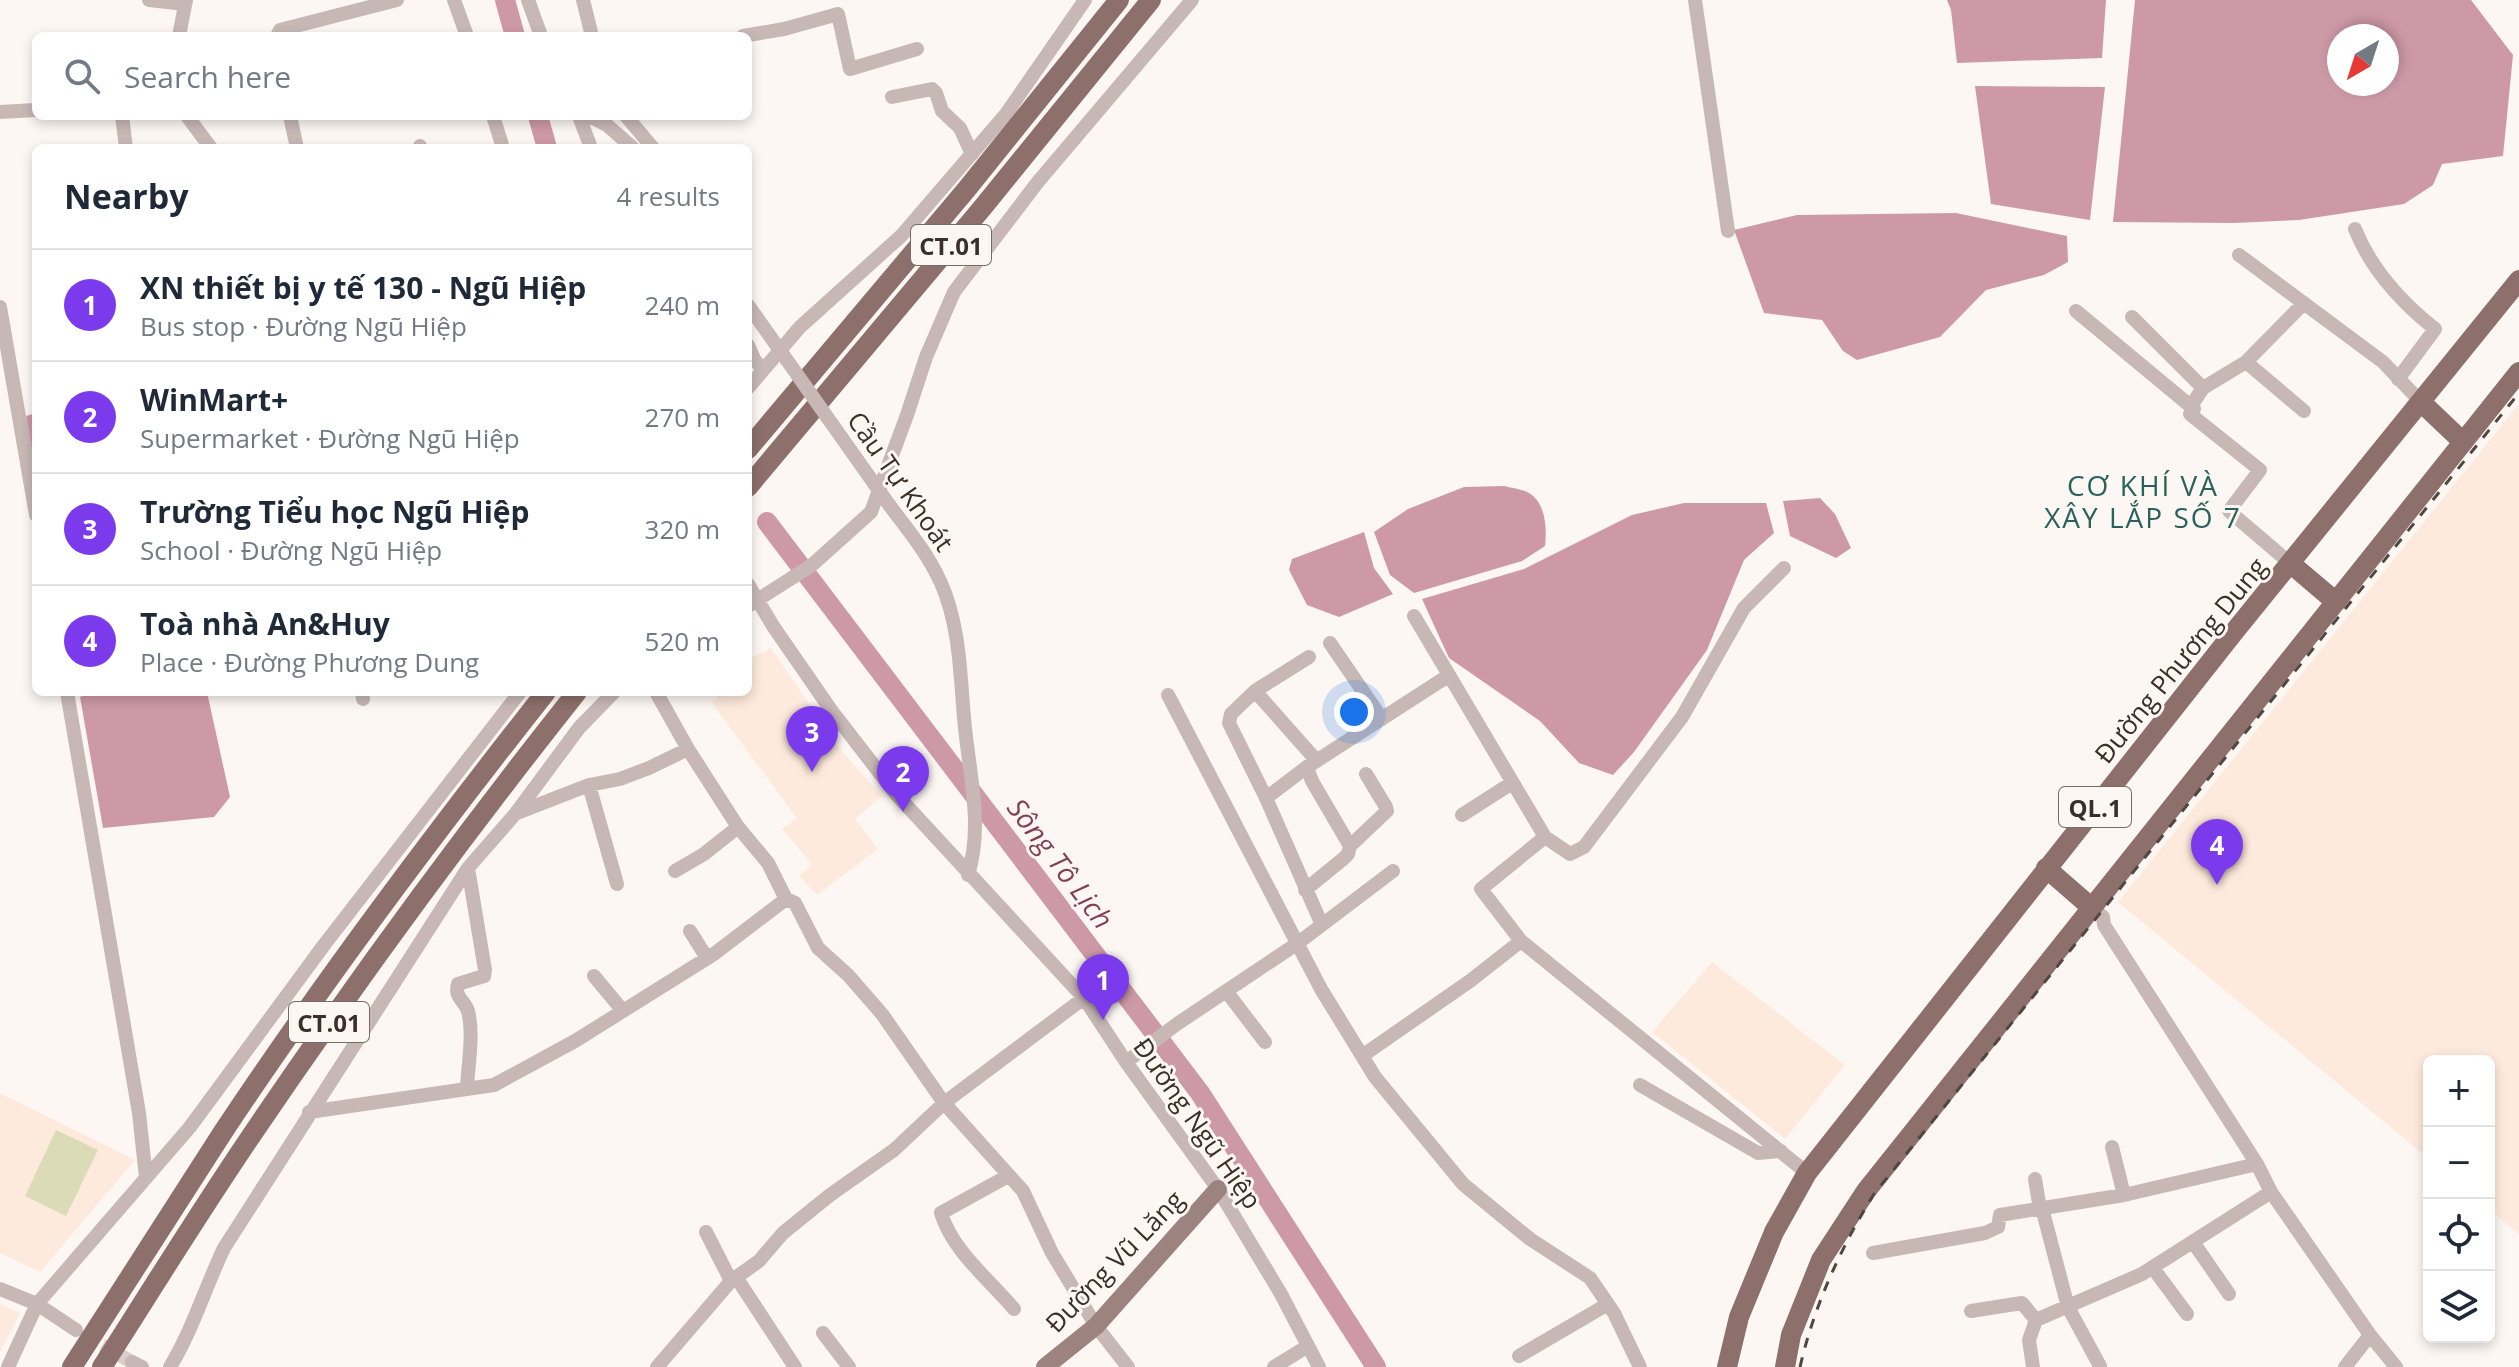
<!DOCTYPE html>
<meta charset="utf-8">
<style>
:root{--surface:#fff;--page:#f2f2f3;--text:#1f2937;--muted:#747a83;--line:#e0e1e3;--accent:#7c3aed}
body{margin:0;font-family:"Open Sans",sans-serif;background:var(--page);color:var(--text)}
.controls{position:absolute;right:24px;bottom:24px;display:grid;overflow:hidden;border-radius:12px;box-shadow:0 4px 12px #0003}
.controls button{width:72px;height:72px;display:grid;place-items:center;padding:0;border:0;border-bottom:2px solid var(--line);background:var(--surface);color:var(--text);font:40px sans-serif}
.compass{position:absolute;left:2327px;top:24px;width:72px;height:72px;border-radius:50%;background:var(--surface);box-shadow:0 4px 12px #0003;rotate:219deg}
.you{position:absolute;left:1354px;top:712px;width:28px;height:28px;margin:-20px;border:6px solid #fff;border-radius:50%;background:#1a73e8;box-shadow:0 0 0 12px #1a73e833}
.badge{display:grid;place-items:center;width:52px;height:52px;border-radius:50%;background:var(--accent);color:#fff;font-size:26px;font-weight:700}
.pin{position:absolute;translate:-50% -66px;filter:drop-shadow(0 2px 4px #0008)}
.pin::after{content:'';position:absolute;top:42px;width:28px;height:24px;background:inherit;clip-path:polygon(0 0,100% 0,50% 100%)}
.list{margin:0;padding:0;list-style:none}
h2{display:flex;justify-content:space-between;align-items:center;height:104px;margin:0;padding:0 32px;font-size:34px}
h2 small{font-size:26px;font-weight:400;color:var(--muted)}
.list li{display:grid;grid-template-columns:52px 1fr auto;gap:24px;align-items:center;box-sizing:border-box;height:112px;padding:0 32px;border-top:2px solid var(--line)}
.list b{display:block;font-size:30px;white-space:nowrap}
.list p{margin:0;font-size:26px;white-space:nowrap;color:var(--muted)}
.list em{font-size:26px;font-style:normal;color:var(--muted)}
.icon{flex:none;width:44px;height:44px;fill:none;stroke:currentColor;stroke-width:2;stroke-linecap:round;stroke-linejoin:round}
.map{position:relative;flex:none;width:2519px;height:1367px;overflow:hidden}
.search{position:absolute;background:var(--surface);box-shadow:0 4px 12px #0003;left:32px;top:32px;width:720px;height:88px;display:flex;align-items:center;gap:20px;box-sizing:border-box;padding:0 28px;border-radius:12px;color:var(--muted);font-size:30px}
.panel{position:absolute;background:var(--surface);box-shadow:0 4px 12px #0003;left:32px;top:144px;width:720px;height:552px;border-radius:12px}
.map>svg:first-child{display:block}
.built{fill:#feeadc}
.green{fill:#dbdbb8}
.water{fill:#ce99a7;fill-rule:evenodd}
.lines{fill:none;stroke-linecap:round;stroke-linejoin:round}
.river{stroke:#ce99a7;stroke-width:20}
.minor-tunnel{stroke:#d6cfcb;stroke-width:14;stroke-dasharray:14 7;stroke-linecap:butt}
.minor{stroke:#c7b8b6;stroke-width:14}
.major{stroke:#9c837f;stroke-width:18}
.highway{stroke:#8d6f6b;stroke-width:20}
.rail{stroke:#514741;stroke-width:3;stroke-dasharray:10 10;stroke-linecap:butt}
.minor-bridge{stroke:#c7b8b6;stroke-width:14}
.labels{text-anchor:middle;dominant-baseline:central;stroke-width:6;stroke-linejoin:round;paint-order:stroke}
.shield{fill:#fdf7f3;stroke:#746c66;stroke-width:2}
.shield-label{font-size:24px;font-weight:bold;fill:#3a3029}
.street-label{font-size:26px;fill:#3a3029;stroke:#fdf7f3}
.neighbourhood-label{font-size:28px;letter-spacing:2px;fill:#29625d;stroke:#fdf7f3}
.water-label{font-size:28px;font-style:italic;fill:#823f54;stroke:#fdf7f3}
</style>
<div class="map">
<svg width="2519" height="1367" viewBox="0 0 2519 1367">
<rect width="100%" height="100%" fill="#fdf7f3"/>
<path class="built" d="M 2519,404 L 2519,1234 L 2489,1209 L 2489,1061 L 2429,1061 L 2429,1159 L 2118,902 Z
M 771,648 L 839,748 L 882,796 L 855,819 L 878,849 L 817,895 L 799,876 L 812,864 L 782,829 L 797,818 L 711,702 L 720,695 L 718,692 L 748,692 L 748,653 L 751,658 Z
M 1712,962 L 1845,1065 L 1785,1139 L 1652,1032 Z
M 0,1093 L 135,1160 L 40,1272 L 0,1253 Z
M 0,1304 L 20,1313 L 0,1352 Z"/>
<path class="green" d="M 56,1130 L 98,1150 L 66,1216 L 25,1196 Z"/>
<path class="water" d="M 1947,0 L 2106,0 L 2102,58 L 1957,63 L 1951,10 Z
M 2135,0 L 2471,0 L 2513,55 L 2503,156 L 2442,164 L 2433,185 L 2404,204 L 2299,220 L 2234,223 L 2113,222 ZM 2339,36 L 2387,36 L 2387,84 L 2339,84 Z
M 1975,86 L 2105,87 L 2090,220 L 1991,204 Z
M 1956,213 L 2067,236 L 2068,262 L 2044,275 L 1986,290 L 1940,337 L 1857,360 L 1843,351 L 1822,320 L 1764,313 L 1734,230 L 1797,215 Z
M 36,413 L 36,475 L 26,416 Z
M 1504,486 C 1511,488 1522,489 1529,493 C 1546,503 1547,529 1545,546 L 1522,561 L 1414,593 L 1390,575 L 1374,532 L 1408,509 L 1464,487 Z
M 1820,498 L 1835,514 L 1851,548 L 1836,558 L 1790,536 L 1783,501 Z
M 1684,503 L 1766,503 L 1774,533 L 1744,560 L 1707,650 L 1634,752 L 1613,775 L 1579,763 L 1540,721 L 1449,658 L 1422,599 L 1524,569 L 1632,515 Z
M 1364,532 L 1374,568 L 1393,594 L 1339,617 L 1307,605 L 1289,570 L 1292,559 Z
M 92,692 L 207,692 L 230,797 L 214,817 L 103,828 L 80,697 Z"/>
<g class="lines">
<path class="river" d="M 505,0 L 515,36
M 538,116 L 547,148
M 767,522 L 1200,1093 L 1376,1367"/>
<path class="minor-tunnel" d="M 84,1335 L 132,1362"/>
<path class="minor" d="M 149,0 L 185,4
M 454,0 L 467,36
M 528,0 L 541,36
M 583,0 L 592,36
M 1695,0 L 1728,231
M 179,36 L 186,0
M 277,36 L 280,30 L 397,0
M 743,36 L 784,29 L 838,14 L 850,69 L 917,49
M 892,97 L 932,89 L 936,93 L 942,111 L 960,128 L 972,154
M 0,112 L 36,110
M 122,116 L 126,148
M 187,116 L 211,148
M 290,116 L 297,148
M 493,116 L 503,148
M 579,116 L 591,148
M 589,116 L 607,125 L 633,148
M 626,116 L 653,148
M 420,146 L 420,148
M 2355,229 C 2371,269 2401,302 2435,329 L 2398,379
M 2239,255 L 2383,362 L 2421,402
M 0,307 L 36,515
M 2076,311 L 2194,409 L 2190,414 L 2260,470 L 2229,511 L 2291,564
M 2132,317 L 2203,388
M 748,345 L 755,361 L 764,369
M 2246,362 L 2304,303
M 748,388 L 800,327 L 901,236 L 1006,114 L 1085,0
M 2191,406 L 2203,388 L 2246,362 L 2304,411
M 890,506 C 909,531 928,554 941,583 C 961,628 960,680 965,728 C 970,777 983,827 968,875
M 1784,568 L 1744,608 L 1682,717 L 1584,847 L 1570,854 L 1545,837 L 1481,889 L 1521,941 L 1807,1173
M 748,584 L 773,626 L 831,710 L 896,794 L 1084,998 L 1126,1062 L 1218,1189 L 1281,1294 L 1319,1367
M 748,606 L 812,565 L 871,512 L 907,415 L 926,357 L 954,292 L 1037,183 L 1192,0
M 1414,616 L 1545,837
M 1330,643 L 1382,719
M 1309,657 L 1255,691 L 1316,760
M 1255,691 L 1231,714 L 1229,723 L 1266,798
M 67,692 L 139,1113 L 146,1178
M 362,692 L 363,699
M 656,692 L 688,749 L 738,827 L 768,863 L 786,899 L 795,903 L 818,948 L 848,975 L 882,1014 L 944,1103 L 1023,1191 L 1052,1253 L 1096,1326 L 1128,1367
M 1168,695 L 1321,989 L 1375,1077 L 1463,1184 L 1530,1239 L 1590,1278 L 1614,1313 L 1640,1367
M 1307,767 L 1266,798 L 1322,925
M 589,785 L 617,884
M 517,813 L 589,785 L 620,779 L 649,768 L 688,749
M 1462,815 L 1512,783
M 1350,846 L 1387,811 L 1386,807 L 1366,774
M 675,871 L 704,854 L 738,827
M 1305,890 L 1343,859 L 1348,854 L 1350,846 L 1312,781 L 1307,767 L 1448,676
M 2092,908 L 2103,917 L 2104,925 L 2257,1164 L 2271,1192 L 2370,1335 L 2396,1367
M 690,931 L 707,958
M 594,976 L 623,1011
M 1226,991 L 1265,1042
M 1362,1056 L 1470,981 L 1521,941
M 1126,1062 L 1177,1024 L 1298,943 L 1393,871
M 1640,1085 L 1758,1153 L 1781,1151
M 467,1088 C 468,1065 474,1034 468,1011 C 464,999 454,998 458,984 L 484,976 L 485,970 L 468,868
M 309,1112 L 494,1085 L 575,1041 L 714,954 L 786,899
M 2112,1147 L 2124,1195
M 1008,1176 L 941,1213 C 953,1252 989,1279 1014,1309
M 2035,1179 L 2040,1209
M 2042,1208 L 2068,1307 L 2100,1366
M 706,1232 L 731,1281
M 2193,1242 L 2229,1294
M 1873,1253 L 1985,1233 L 1998,1227 L 2000,1215 L 2124,1195 L 2257,1164
M 2153,1268 L 2187,1314
M 736,1277 L 795,1367
M 0,1289 L 37,1304 L 76,1330
M 1971,1311 L 2022,1303 L 2036,1320 L 2029,1340 L 2033,1367
M 2036,1320 L 2142,1274 L 2271,1192
M 823,1333 L 849,1367
M 1519,1356 L 1608,1304
M 132,1362 L 142,1367
M 8,1367 L 37,1304 L 190,1127 L 324,945 L 520,692
M 170,1367 C 193,1329 205,1288 224,1248 L 468,868 L 516,813 L 579,728 L 614,692
M 657,1367 L 731,1281 L 759,1261 L 783,1233 L 830,1195 L 894,1150 L 944,1103 L 1084,998
M 1274,1367 L 1308,1346
M 2345,1367 L 2370,1335"/>
<path class="major" d="M 1045,1367 L 1096,1326 L 1218,1189"/>
<path class="highway" d="M 2421,402 L 2463,442
M 748,449 L 966,190 L 1119,0
M 748,487 L 983,207 L 1151,0
M 2291,564 L 2336,602
M 2046,868 L 2092,908
M 72,1367 C 123,1289 172,1210 223,1132 C 324,980 433,835 546,692
M 102,1367 C 150,1292 197,1216 247,1142 C 351,988 461,838 577,692
M 1727,1367 L 1739,1317 L 1774,1232 L 1807,1173 L 2234,632 L 2519,280
M 1785,1367 L 1791,1335 L 1821,1260 L 1866,1191 L 2519,372"/>
<path class="rail" d="M 1800,1367 C 1814,1306 1841,1247 1874,1194 L 2519,393"/>
<path class="minor-bridge" d="M 748,305 L 890,506"/>
</g>
<g class="labels">
<g class="shield">
<rect x="911" y="225" width="80" height="40" rx="6"/>
<rect x="2059" y="787" width="72" height="40" rx="6"/>
<rect x="289" y="1002" width="80" height="40" rx="6"/>
</g>
<g class="shield-label">
<text x="951" y="245">CT.01</text>
<text x="2095" y="807">QL.1</text>
<text x="329" y="1022">CT.01</text>
</g>
<g class="street-label">
<text transform="translate(901 481) rotate(55)">Cầu Tự Khoát</text>
<text transform="translate(2180 660) rotate(-51)">Đường Phương Dung</text>
<text transform="translate(1198 1123) rotate(55)">Đường Ngũ Hiệp</text>
<text transform="translate(1114 1261) rotate(-46)">Đường Vũ Lăng</text>
</g>
<g class="neighbourhood-label">
<text x="2143" y="485">CƠ KHÍ VÀ<tspan x="2143" dy="32">XÂY LẮP SỐ 7</tspan></text>
</g>
<g class="water-label">
<text transform="translate(1061 863) rotate(53)">Sông Tô Lịch</text>
</g>
</g>
</svg>
<div class="controls">
<button>+</button>
<button>−</button>
<button><svg class="icon" aria-label="locate" viewBox="0 0 24 24"><circle cx="12" cy="12" r="6"/><path d="M12 2v4M12 18v4M2 12h4M18 12h4"/></svg></button>
<button><svg class="icon" aria-label="layers" viewBox="0 0 24 24"><path d="M12 4l9 5-9 5-9-5zM3 14l9 5 9-5"/></svg></button>
</div>
<svg class="compass" viewBox="-18 -18 36 36"><path d="M0-13l5 13h-10z" fill="#e53935"/><path d="M0 13l5-13h-10z" fill="#747a83"/></svg>
<div class="you"></div>
<div class="pin badge" style="left:1103px;top:1020px">1</div>
<div class="pin badge" style="left:903px;top:812px">2</div>
<div class="pin badge" style="left:812px;top:772px">3</div>
<div class="pin badge" style="left:2217px;top:885px">4</div>
<div class="search"><svg class="icon" aria-label="search" viewBox="0 0 24 24"><circle cx="10" cy="10" r="6"/><path d="M15 15l6 6"/></svg>Search here</div>
<section class="panel">
<h2>Nearby<small>4 results</small></h2>
<ul class="list">
<li><span class="badge">1</span><div><b>XN thiết bị y tế 130 - Ngũ Hiệp</b><p>Bus stop · Đường Ngũ Hiệp</p></div><em>240 m</em></li>
<li><span class="badge">2</span><div><b>WinMart+</b><p>Supermarket · Đường Ngũ Hiệp</p></div><em>270 m</em></li>
<li><span class="badge">3</span><div><b>Trường Tiểu học Ngũ Hiệp</b><p>School · Đường Ngũ Hiệp</p></div><em>320 m</em></li>
<li><span class="badge">4</span><div><b>Toà nhà An&amp;Huy</b><p>Place · Đường Phương Dung</p></div><em>520 m</em></li>
</ul>
</section>
</div>
